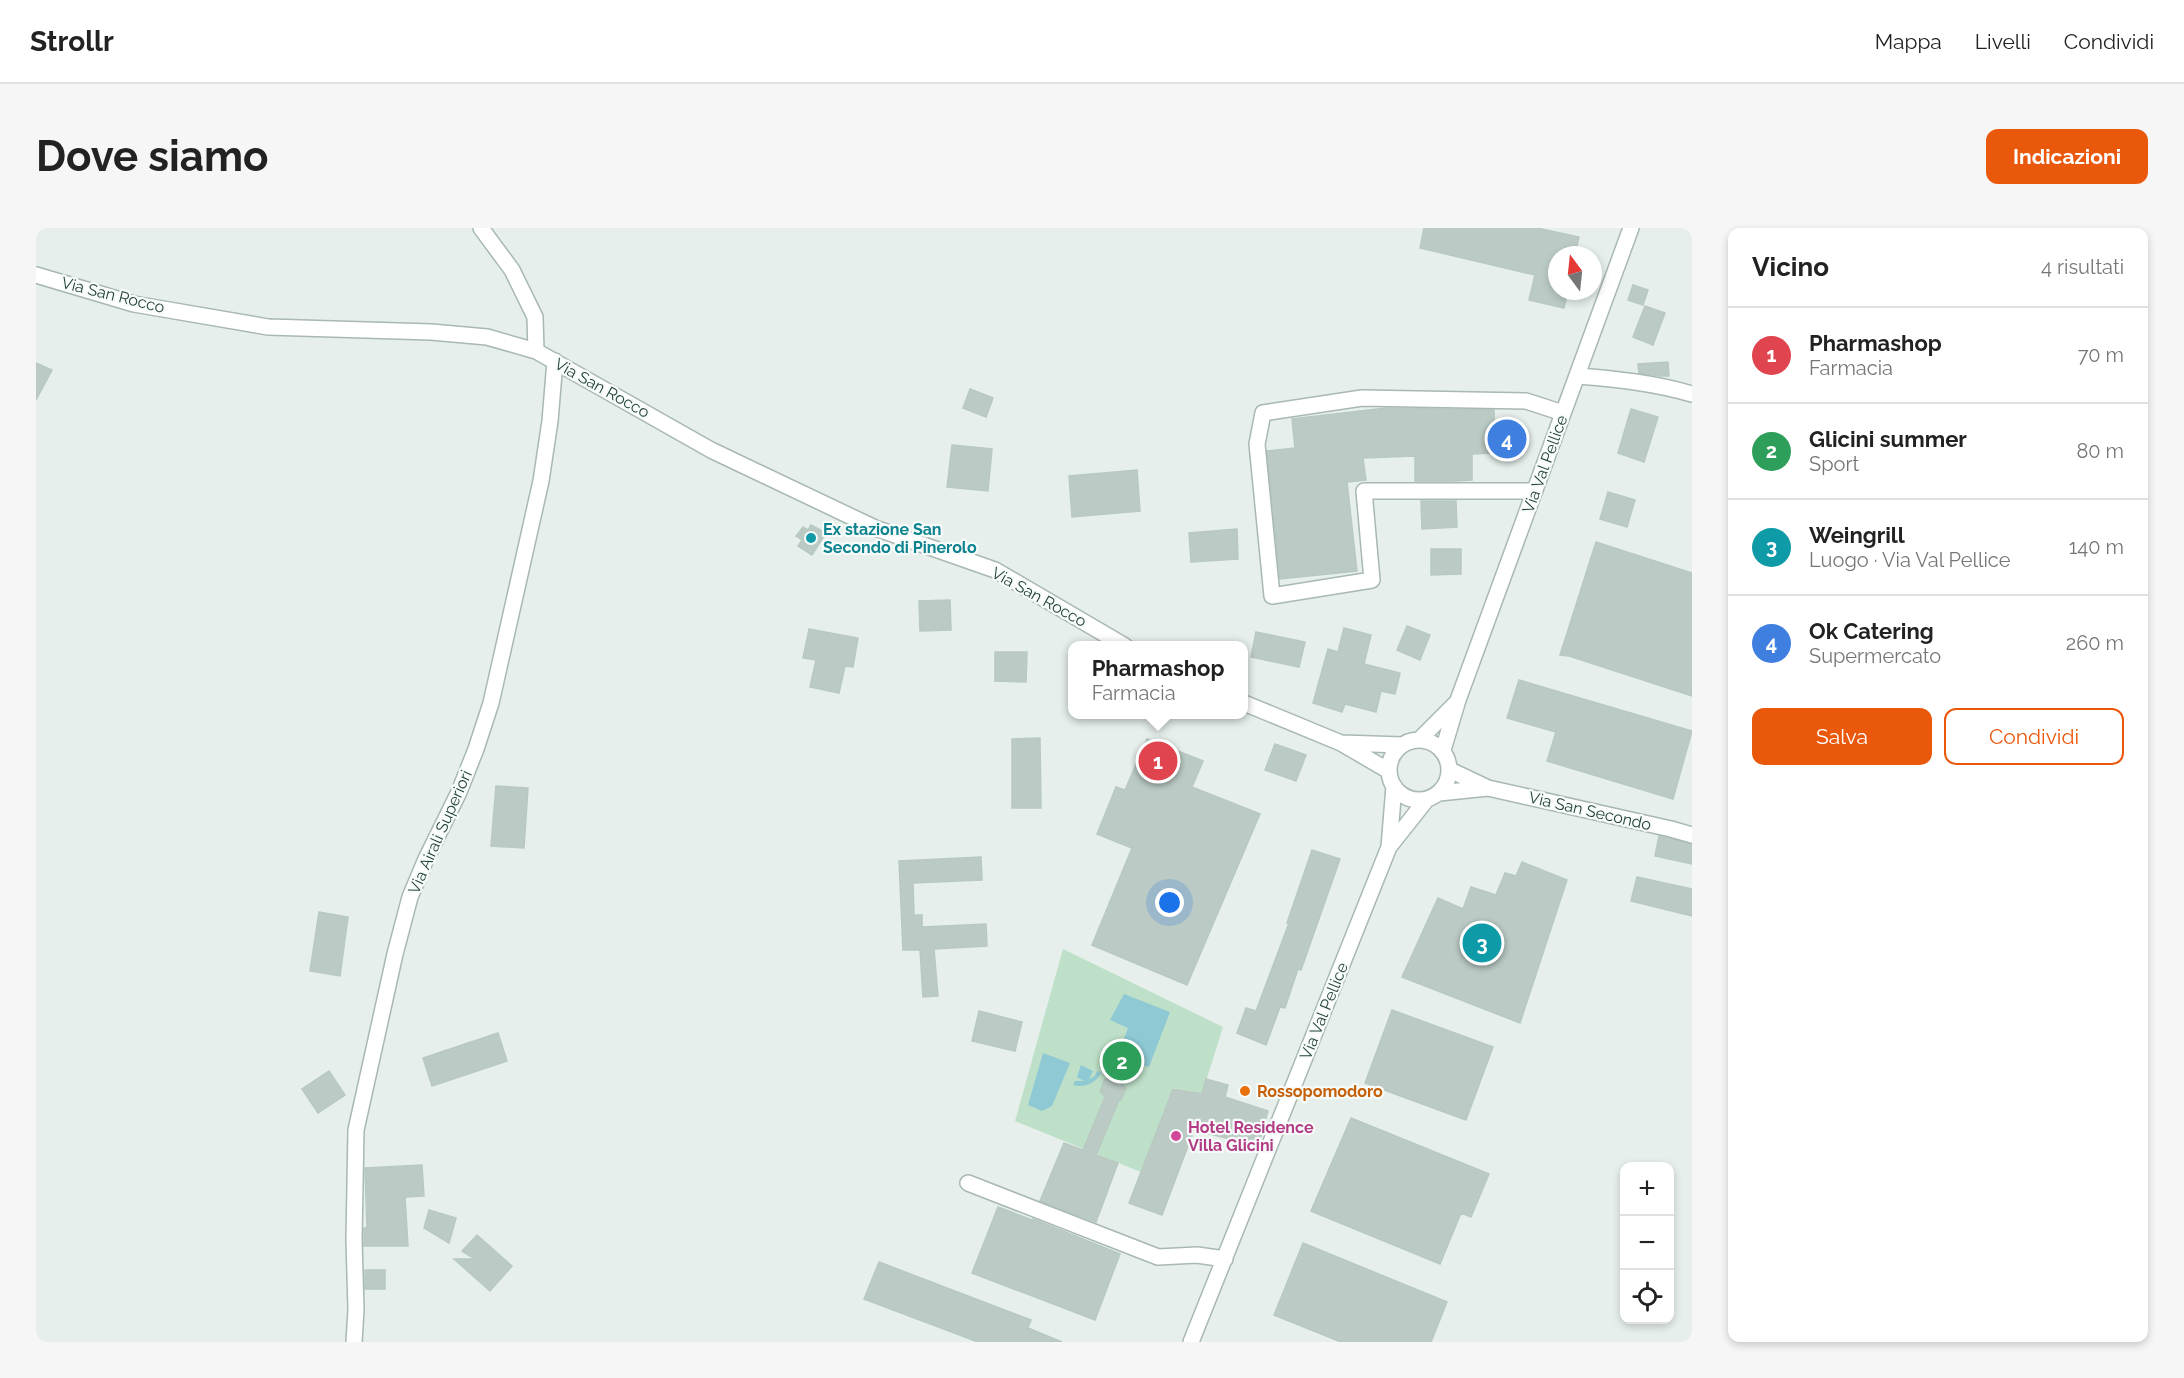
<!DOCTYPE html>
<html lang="it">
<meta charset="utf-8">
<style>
:root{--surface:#fff;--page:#f6f6f6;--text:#222;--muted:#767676;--line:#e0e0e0;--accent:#ea580c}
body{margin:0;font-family:Raleway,sans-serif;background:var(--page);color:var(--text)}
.controls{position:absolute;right:18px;bottom:18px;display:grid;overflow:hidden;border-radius:12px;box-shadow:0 3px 9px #0003}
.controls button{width:54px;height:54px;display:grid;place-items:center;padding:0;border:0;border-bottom:2px solid var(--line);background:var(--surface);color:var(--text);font:30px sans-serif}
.compass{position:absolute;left:1512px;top:18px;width:54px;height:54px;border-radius:50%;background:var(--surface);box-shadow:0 3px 9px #0003;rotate:345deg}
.you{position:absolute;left:1134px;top:675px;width:21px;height:21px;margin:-15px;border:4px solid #fff;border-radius:50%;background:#1a73e8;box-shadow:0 0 0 9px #1a73e833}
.badge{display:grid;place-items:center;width:39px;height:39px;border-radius:50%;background:var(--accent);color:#fff;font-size:20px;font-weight:700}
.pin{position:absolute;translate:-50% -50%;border:3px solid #fff;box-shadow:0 2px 6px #0006}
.popup{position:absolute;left:1032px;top:413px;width:180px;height:78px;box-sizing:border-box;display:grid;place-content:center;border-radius:12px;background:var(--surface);filter:drop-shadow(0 2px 4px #0005);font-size:20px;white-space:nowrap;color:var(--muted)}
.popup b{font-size:22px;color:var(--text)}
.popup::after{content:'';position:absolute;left:50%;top:100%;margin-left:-12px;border:12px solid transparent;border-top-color:var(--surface)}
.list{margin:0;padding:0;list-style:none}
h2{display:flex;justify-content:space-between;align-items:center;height:78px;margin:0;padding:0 24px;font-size:26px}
h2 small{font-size:20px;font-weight:400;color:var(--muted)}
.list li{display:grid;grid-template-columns:39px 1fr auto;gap:18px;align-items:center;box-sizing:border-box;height:96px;padding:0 24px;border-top:2px solid var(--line)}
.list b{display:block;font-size:22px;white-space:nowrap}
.list p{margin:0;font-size:20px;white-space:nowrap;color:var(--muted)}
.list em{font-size:20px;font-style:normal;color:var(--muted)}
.actions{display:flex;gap:12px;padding:18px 24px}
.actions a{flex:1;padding:14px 0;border:2px solid var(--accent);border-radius:12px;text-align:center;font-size:21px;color:var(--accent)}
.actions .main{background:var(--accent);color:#fff}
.icon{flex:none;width:33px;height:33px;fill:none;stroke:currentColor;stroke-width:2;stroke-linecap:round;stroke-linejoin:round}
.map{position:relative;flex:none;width:1656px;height:1114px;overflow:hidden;border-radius:12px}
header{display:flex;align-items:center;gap:36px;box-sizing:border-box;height:84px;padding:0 30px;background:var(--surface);border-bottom:2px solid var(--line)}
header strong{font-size:28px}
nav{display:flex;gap:33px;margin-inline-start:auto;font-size:21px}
.intro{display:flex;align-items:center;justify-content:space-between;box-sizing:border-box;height:144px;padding:0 36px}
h1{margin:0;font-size:42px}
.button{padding:15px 27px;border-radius:12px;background:var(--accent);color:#fff;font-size:21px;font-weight:700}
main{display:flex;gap:36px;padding:0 36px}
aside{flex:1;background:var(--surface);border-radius:12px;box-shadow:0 3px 9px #0003}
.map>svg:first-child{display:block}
.grass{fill:#bfe0c8}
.water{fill:#8ec9d4}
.building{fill:#bbcac4;stroke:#b8c9c2;stroke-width:1.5}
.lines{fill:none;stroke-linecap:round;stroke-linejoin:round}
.minor-casing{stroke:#a8b8b2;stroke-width:18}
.minor{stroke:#fff;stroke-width:15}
.culture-dot{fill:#0f9aa8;stroke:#f7fbf9;stroke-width:2}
.food-dot{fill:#e8710a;stroke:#f7fbf9;stroke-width:2}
.hotel-dot{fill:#d1479c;stroke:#f7fbf9;stroke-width:2}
.labels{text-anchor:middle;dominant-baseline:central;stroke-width:4.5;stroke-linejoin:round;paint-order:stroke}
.street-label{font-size:16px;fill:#24423a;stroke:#f7fbf9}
.culture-label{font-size:16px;font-weight:bold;fill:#0d838f;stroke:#f7fbf9;text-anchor:start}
.food-label{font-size:16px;font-weight:bold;fill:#c56008;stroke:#f7fbf9;text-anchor:start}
.hotel-label{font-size:16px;font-weight:bold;fill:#b23c85;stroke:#f7fbf9;text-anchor:start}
</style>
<header>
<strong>Strollr</strong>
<nav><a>Mappa</a><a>Livelli</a><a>Condividi</a></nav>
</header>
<div class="intro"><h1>Dove siamo</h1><a class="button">Indicazioni</a></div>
<main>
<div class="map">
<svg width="1656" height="1114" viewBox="0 0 1656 1114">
<rect width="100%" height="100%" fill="#e6efeb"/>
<path class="grass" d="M 1027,721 L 1187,799 L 1166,866 L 1137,860 L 1105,944 L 979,893 Z"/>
<path class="water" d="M 1088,766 L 1134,784 L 1113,839 L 1081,829 L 1092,800 L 1074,792 Z
M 1007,825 L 1034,835 L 1016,878 L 1006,883 L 992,877 Z
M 1045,837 L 1057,843 L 1053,851 L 1059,848 L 1061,843 L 1065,845 C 1059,856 1048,860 1037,857 L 1039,853 L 1048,853 L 1041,849 Z"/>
<path class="building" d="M 1388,0 L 1501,0 L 1543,9 L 1539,27 L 1521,27 L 1521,63 L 1532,63 L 1528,80 L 1493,72 L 1499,47 L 1384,20 Z
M 1597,57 L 1612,62 L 1607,77 L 1592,72 Z
M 1609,78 L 1629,85 L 1617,117 L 1597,109 Z
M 1632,134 L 1633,148 L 1624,148 L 1603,145 L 1602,136 Z
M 0,135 L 16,142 L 0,172 Z
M 934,161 L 957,170 L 950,189 L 927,180 Z
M 1350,180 L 1458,182 L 1459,225 L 1436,226 L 1436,252 L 1419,253 L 1379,253 L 1379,228 L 1327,230 L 1330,252 L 1311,254 L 1321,343 L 1244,351 L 1231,223 L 1259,220 L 1256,191 Z
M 1595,181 L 1622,189 L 1608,234 L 1582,225 Z
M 916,217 L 956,221 L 952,263 L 911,259 Z
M 1101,242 L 1104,283 L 1036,289 L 1033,248 Z
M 1572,264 L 1599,272 L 1591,299 L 1564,291 Z
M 1385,273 L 1420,273 L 1421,299 L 1386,301 Z
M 775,297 L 790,305 L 776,327 L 762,318 L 766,312 L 760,308 L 767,299 L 772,302 Z
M 1201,301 L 1202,331 L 1155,334 L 1153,305 Z
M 1560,314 L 1656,345 L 1656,468 L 1533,428 L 1524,427 Z
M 1395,321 L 1425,321 L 1425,346 L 1395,347 Z
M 914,372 L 915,402 L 884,403 L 883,373 Z
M 1371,398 L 1394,407 L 1384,432 L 1361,422 Z
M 1308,400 L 1335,407 L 1328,436 L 1364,445 L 1359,466 L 1345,463 L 1340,484 L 1309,476 L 1306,484 L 1277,475 L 1292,421 L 1302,424 Z
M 773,401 L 822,410 L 817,439 L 809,438 L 803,465 L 774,459 L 780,432 L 767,430 Z
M 1220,404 L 1269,414 L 1263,439 L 1215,429 Z
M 959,424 L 991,424 L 990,454 L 959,453 Z
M 1483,452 L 1656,503 L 1637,571 L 1511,533 L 1520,504 L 1471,490 Z
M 1004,510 L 1005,580 L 976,580 L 976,511 Z
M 1111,511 L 1167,533 L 1156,559 L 1224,586 L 1151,757 L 1056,717 L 1096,620 L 1061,606 L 1080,559 L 1089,562 Z
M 1239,516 L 1270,527 L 1260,553 L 1229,542 Z
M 460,558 L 492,560 L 488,620 L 455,618 Z
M 1623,608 L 1656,616 L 1656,636 L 1619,628 Z
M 1276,622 L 1304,631 L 1265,742 L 1262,741 L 1249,780 L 1244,779 L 1230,817 L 1201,805 L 1210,780 L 1220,783 L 1253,695 L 1251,695 Z
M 945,629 L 946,652 L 877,655 L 878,687 L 886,687 L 886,699 L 950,696 L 951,718 L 898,721 L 902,768 L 887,769 L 884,722 L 867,722 L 863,633 Z
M 1486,634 L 1531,652 L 1484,795 L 1366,749 L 1402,670 L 1427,681 L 1435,659 L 1460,667 L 1469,645 L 1480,648 Z
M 1601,649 L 1656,661 L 1656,688 L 1595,673 Z
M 283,684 L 312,689 L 304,748 L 274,743 Z
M 1356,782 L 1457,819 L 1430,892 L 1329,855 Z
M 943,783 L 986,794 L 979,823 L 936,813 Z
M 462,805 L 471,833 L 396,858 L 387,830 Z
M 293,843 L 309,867 L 282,885 L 266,861 Z
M 1082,850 L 1090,860 L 1085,872 L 1083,872 L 1060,927 L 1082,935 L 1060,994 L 1004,973 L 1028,915 L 1047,922 L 1069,869 L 1064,863 L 1069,851 Z
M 1170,851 L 1192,857 L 1189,869 L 1232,883 L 1222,918 L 1158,902 L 1126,987 L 1093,975 L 1137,861 L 1166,866 Z
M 1315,890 L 1453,946 L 1435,989 L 1425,985 L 1404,1036 L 1275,983 Z
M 386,937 L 388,968 L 369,969 L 372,1018 L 328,1018 L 328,1000 L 331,1000 L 329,940 Z
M 962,979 L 996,992 L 997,991 L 1084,1026 L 1059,1092 L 936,1045 Z
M 393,982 L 420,990 L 413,1015 L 388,1000 Z
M 441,1007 L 476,1038 L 454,1063 L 418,1031 L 439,1031 L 426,1023 Z
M 1267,1015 L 1411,1074 L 1395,1114 L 1305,1114 L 1238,1087 Z
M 843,1034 L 995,1092 L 992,1100 L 1026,1114 L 942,1114 L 828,1071 Z
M 329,1042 L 349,1042 L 349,1061 L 329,1061 Z"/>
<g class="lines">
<defs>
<path id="minor" d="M 445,0 L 476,42 L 499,89 L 500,123
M 0,47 L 98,76 L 232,99 L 395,104 L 451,109 L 500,123 L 675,222 L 839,300 L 959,342 L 1089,418
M 1541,148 C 1581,151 1618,155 1656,166
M 1499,263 L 1328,263 L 1336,352 L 1236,368 L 1221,216 L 1227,185 L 1326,170 L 1490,173 L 1527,185
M 1208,475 L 1305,515 L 1353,543
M 1384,511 L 1420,475
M1353 542a30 30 0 1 1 60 0a30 30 0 1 1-60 0Z
M 1306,515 L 1366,517
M 1407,522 L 1422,472 L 1595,0
M 1414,542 L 1452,560 L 1635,601 L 1656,607
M 1403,565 L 1452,560
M 1353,619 L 1358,558
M 932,955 L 1122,1029 L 1161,1027 L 1189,1031
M 318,1114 L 320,1082 L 318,1011 L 320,902 L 359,726 L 374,669 L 390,631 L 423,564 L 440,521 L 455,475 L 505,253 L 514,193 L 519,133
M 1155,1114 L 1353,619 L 1391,571"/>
</defs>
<use href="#minor" class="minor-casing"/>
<use href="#minor" class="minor"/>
</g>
<circle class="culture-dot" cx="775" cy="310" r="6"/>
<circle class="food-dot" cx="1209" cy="863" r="6"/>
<circle class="hotel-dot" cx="1140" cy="908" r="6"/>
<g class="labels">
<g class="street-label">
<text transform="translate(77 67) rotate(14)">Via San Rocco</text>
<text transform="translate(566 160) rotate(29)">Via San Rocco</text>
<text transform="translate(1509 236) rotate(-70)">Via Val Pellice</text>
<text transform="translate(1003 369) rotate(29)">Via San Rocco</text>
<text transform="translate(1554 583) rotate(13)">Via San Secondo</text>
<text transform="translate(404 604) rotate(-66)">Via Airali Superiori</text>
<text transform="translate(1288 783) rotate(-68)">Via Val Pellice</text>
</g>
<g class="culture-label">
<text x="787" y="301">Ex stazione San<tspan x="787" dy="18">Secondo di Pinerolo</tspan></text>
</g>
<g class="food-label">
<text x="1221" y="863">Rossopomodoro</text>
</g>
<g class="hotel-label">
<text x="1152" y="899">Hotel Residence<tspan x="1152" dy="18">Villa Glicini</tspan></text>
</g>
</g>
</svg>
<div class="controls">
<button>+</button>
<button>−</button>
<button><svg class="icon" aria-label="locate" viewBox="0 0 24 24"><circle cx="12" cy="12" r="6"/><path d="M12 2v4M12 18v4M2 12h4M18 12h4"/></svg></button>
</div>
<svg class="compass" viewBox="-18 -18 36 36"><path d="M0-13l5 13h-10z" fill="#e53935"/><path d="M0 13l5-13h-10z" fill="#767676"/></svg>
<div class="you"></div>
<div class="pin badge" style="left:1122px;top:533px;background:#e0444e">1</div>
<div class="popup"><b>Pharmashop</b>Farmacia</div>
<div class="pin badge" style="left:1086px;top:833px;background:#2e9e5b">2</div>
<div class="pin badge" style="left:1446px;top:715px;background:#0f9aa8">3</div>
<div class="pin badge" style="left:1471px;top:211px;background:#3f7fe0">4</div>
</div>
<aside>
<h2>Vicino<small>4 risultati</small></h2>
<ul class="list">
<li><span class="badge" style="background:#e0444e">1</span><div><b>Pharmashop</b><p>Farmacia</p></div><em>70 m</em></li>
<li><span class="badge" style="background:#2e9e5b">2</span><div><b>Glicini summer</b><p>Sport</p></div><em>80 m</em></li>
<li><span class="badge" style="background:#0f9aa8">3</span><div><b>Weingrill</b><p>Luogo · Via Val Pellice</p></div><em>140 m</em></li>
<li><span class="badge" style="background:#3f7fe0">4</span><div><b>Ok Catering</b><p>Supermercato</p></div><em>260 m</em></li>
</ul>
<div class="actions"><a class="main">Salva</a><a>Condividi</a></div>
</aside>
</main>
